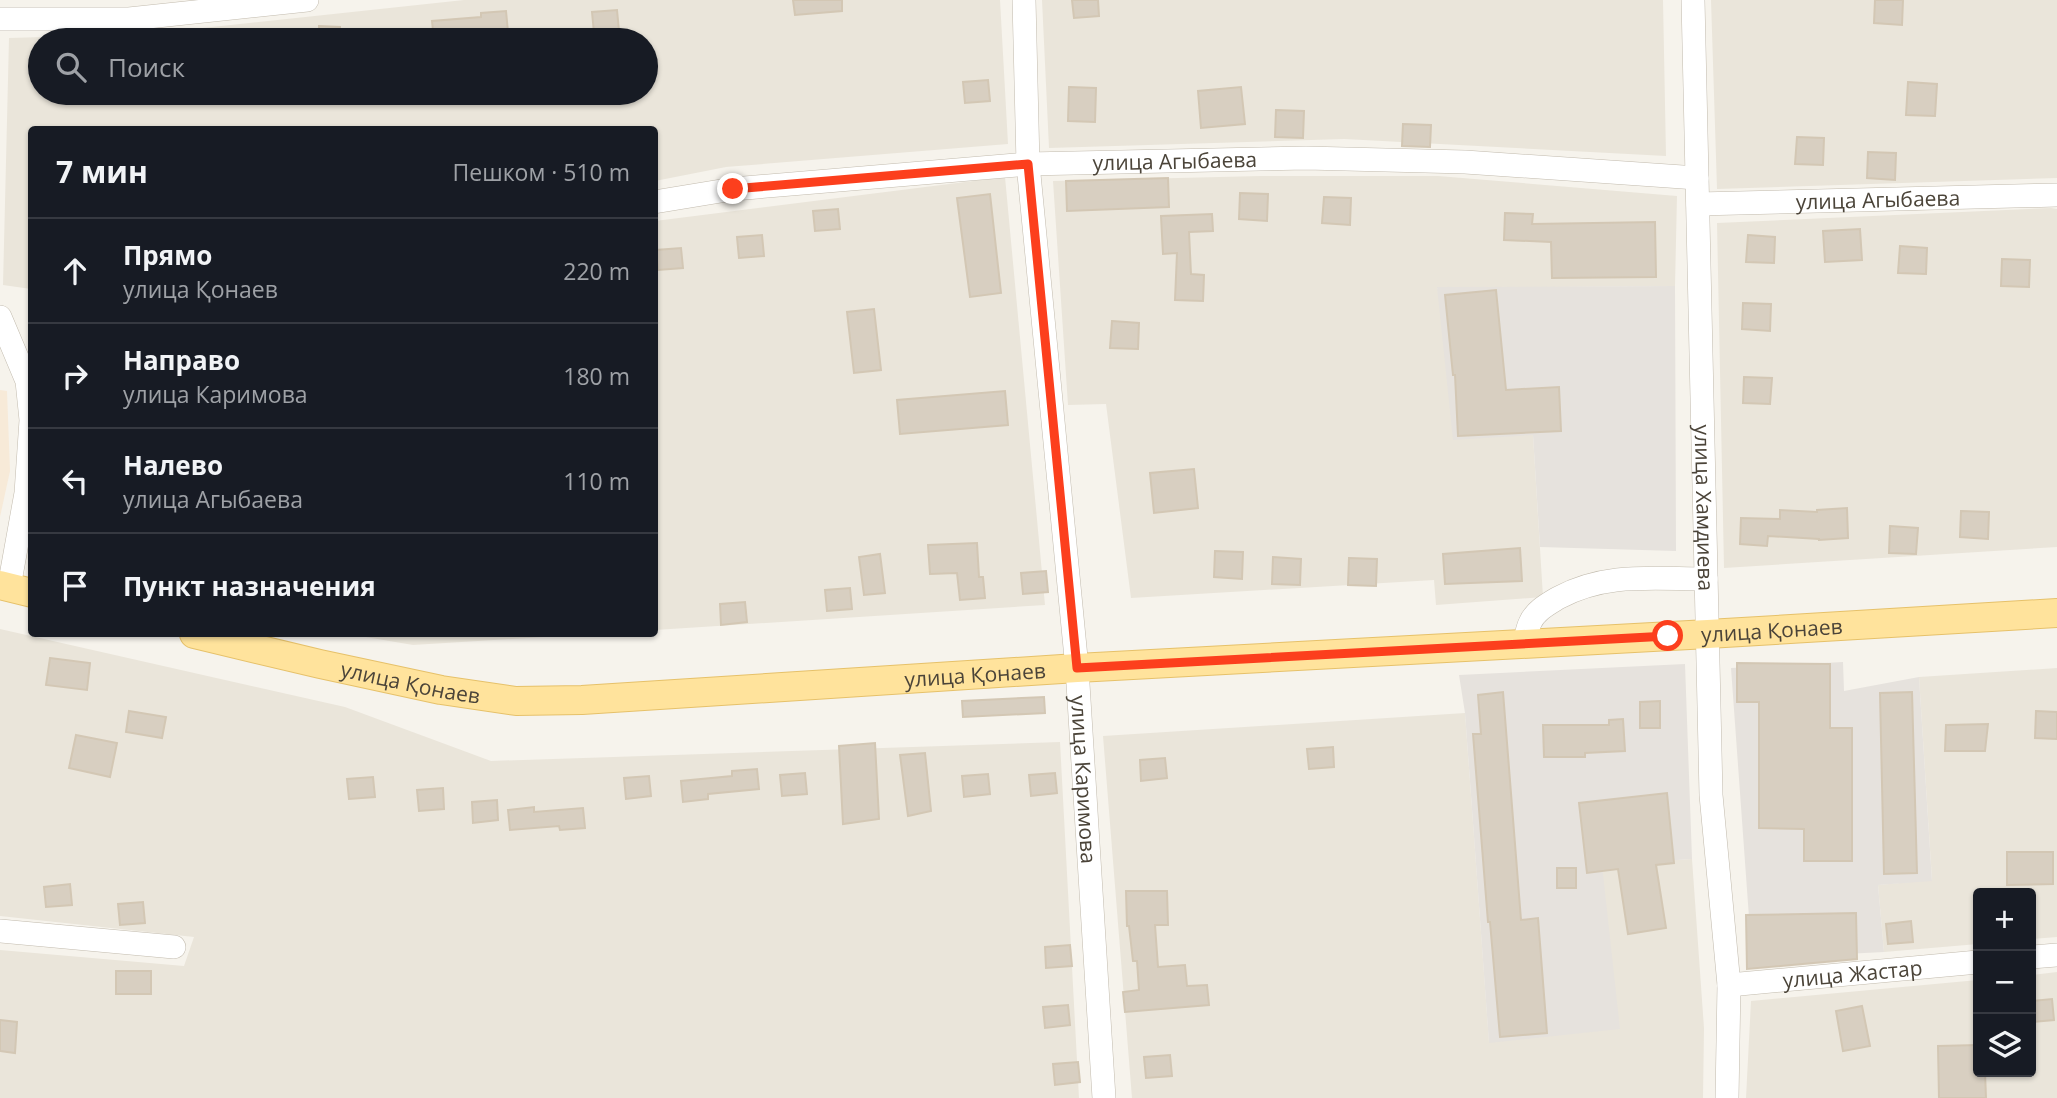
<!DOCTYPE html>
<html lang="ru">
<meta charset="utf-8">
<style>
:root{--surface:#171b24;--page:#242831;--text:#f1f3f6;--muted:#9ea1a6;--line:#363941}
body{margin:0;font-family:"Open Sans",sans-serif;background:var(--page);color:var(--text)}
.controls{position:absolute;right:21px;bottom:21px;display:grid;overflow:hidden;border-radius:7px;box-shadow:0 2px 5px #0004}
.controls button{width:63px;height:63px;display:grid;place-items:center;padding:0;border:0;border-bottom:2px solid var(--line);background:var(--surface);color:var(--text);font:35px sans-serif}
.stop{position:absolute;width:21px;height:21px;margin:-16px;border:5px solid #fc3f1d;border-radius:50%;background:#fff}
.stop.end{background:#fc3f1d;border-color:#fff;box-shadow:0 2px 7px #0008}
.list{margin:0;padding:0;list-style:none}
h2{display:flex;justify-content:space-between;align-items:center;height:91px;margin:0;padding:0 28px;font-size:30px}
h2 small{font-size:23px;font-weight:400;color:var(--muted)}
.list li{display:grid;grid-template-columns:46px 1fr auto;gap:21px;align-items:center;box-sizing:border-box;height:105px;padding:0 28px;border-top:2px solid var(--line)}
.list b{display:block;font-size:26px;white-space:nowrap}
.list p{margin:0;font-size:23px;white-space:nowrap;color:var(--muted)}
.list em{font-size:23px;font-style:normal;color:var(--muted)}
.icon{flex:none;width:38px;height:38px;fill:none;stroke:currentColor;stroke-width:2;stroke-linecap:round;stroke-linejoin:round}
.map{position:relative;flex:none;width:2057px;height:1098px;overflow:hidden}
.search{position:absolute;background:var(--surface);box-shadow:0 2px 5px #0004;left:28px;top:28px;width:630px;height:77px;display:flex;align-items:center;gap:18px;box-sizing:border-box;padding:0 24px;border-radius:38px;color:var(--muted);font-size:26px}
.panel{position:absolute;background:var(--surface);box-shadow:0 2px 5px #0004;left:28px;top:126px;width:630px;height:511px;border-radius:7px}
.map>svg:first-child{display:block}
.residential{fill:#eae5da;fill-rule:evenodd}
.commercial{fill:#f7ead8}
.industrial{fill:#e6e2dd}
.building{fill:#d8cfc1;stroke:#d3c7b4;stroke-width:2}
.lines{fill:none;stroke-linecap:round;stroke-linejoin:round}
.minor-casing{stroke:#c2bbae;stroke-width:24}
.major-casing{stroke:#e6c16a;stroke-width:30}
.minor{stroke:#fff;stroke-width:23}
.major{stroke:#ffe39c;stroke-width:28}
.route{stroke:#fc3f1d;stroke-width:9}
.labels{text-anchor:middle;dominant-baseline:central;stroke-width:7;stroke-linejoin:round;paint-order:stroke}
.street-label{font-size:21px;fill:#4b4439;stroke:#fff}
</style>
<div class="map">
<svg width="2057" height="1098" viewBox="0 0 2057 1098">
<rect width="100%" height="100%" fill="#f6f3ec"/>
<path class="residential" d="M 464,0 L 1000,0 L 1008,144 L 726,167 L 655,181 L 654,130 L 32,130 L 31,289 L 3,285 L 9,38 L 147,34 ZM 40,40 L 646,40 L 646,93 L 40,93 Z
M 1042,0 L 1663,0 L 1666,156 L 1344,139 L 1049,148 Z
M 1711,0 L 2057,0 L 2057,178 L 1717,189 Z
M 1261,176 L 1438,176 L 1677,196 L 1675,286 L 1437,288 L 1533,435 L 1543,597 L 1436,605 L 1434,580 L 1131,598 L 1106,404 L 1068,405 L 1053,181 Z
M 1005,177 L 1045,605 L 655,630 L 655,221 Z
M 2051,208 L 2057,209 L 2057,547 L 1724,568 L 1717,223 Z
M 0,629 L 345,707 L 491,761 L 1060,742 L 1079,1098 L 0,1098 L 0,950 L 184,966 L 194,937 L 0,916 Z
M 348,634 L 593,634 L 413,645 Z
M 2057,668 L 2057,937 L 2031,939 L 2031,893 L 1978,893 L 1978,944 L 1884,952 L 1878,885 L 1932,880 L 1919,677 Z
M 1465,713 L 1489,1042 L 1602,865 L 1692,859 L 1704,1028 L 1703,1098 L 1132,1098 L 1103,736 Z
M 2057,972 L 2057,1098 L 1746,1098 L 1751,1001 L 1978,980 L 1978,1072 L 2031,1072 L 2031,975 Z"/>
<path class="commercial" d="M 0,390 L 7,391 L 10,471 L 0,517 Z"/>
<path class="industrial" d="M 1675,286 L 1676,551 L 1540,547 L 1533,435 L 1453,440 L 1437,287 Z
M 1843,662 L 1844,691 L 1919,677 L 1932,881 L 1878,885 L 1884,952 L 1752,959 L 1731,668 Z
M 1685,664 L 1692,859 L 1602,865 L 1620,1029 L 1489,1043 L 1465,713 L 1459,675 Z"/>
<path class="building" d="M 793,0 L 842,0 L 842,11 L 795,15 Z
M 1072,0 L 1098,0 L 1099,16 L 1074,18 Z
M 1875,0 L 1903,0 L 1902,25 L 1874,23 Z
M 617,10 L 619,31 L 594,33 L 592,12 Z
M 506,11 L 508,32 L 459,36 L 459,40 L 434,40 L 432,21 L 481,17 L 481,13 Z
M 319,26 L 340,27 L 340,40 L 319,40 Z
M 988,80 L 990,101 L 965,103 L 963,82 Z
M 1908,82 L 1937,84 L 1935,116 L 1906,115 Z
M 1069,87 L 1096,88 L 1095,122 L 1068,121 Z
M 1241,87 L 1245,124 L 1201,128 L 1198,91 Z
M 1276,110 L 1304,111 L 1303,138 L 1275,137 Z
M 1403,124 L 1431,125 L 1430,147 L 1402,146 Z
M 1797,137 L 1824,138 L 1823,165 L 1795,164 Z
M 1868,152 L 1896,153 L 1895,180 L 1867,178 Z
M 1168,178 L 1169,207 L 1067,211 L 1066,181 Z
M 1240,193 L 1268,194 L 1267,221 L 1239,219 Z
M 990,194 L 1001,293 L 970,297 L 957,198 Z
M 1324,197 L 1351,198 L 1350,225 L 1322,223 Z
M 838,209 L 840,229 L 815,231 L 813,211 Z
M 1505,213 L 1533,214 L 1532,224 L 1655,222 L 1656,277 L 1552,278 L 1551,242 L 1504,240 Z
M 1212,214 L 1213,231 L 1189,232 L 1191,274 L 1204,275 L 1203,301 L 1175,300 L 1177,253 L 1163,254 L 1161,216 Z
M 1860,229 L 1862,260 L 1825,262 L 1823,231 Z
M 762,235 L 764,256 L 739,258 L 737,237 Z
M 1748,235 L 1775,237 L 1774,263 L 1746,262 Z
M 1900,246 L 1927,248 L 1926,274 L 1898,273 Z
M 681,248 L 683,268 L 658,270 L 656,250 Z
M 2002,259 L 2030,260 L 2029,287 L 2001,286 Z
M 1496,290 L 1506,390 L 1559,387 L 1561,431 L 1458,436 L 1455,375 L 1453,375 L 1445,295 Z
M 1743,303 L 1771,304 L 1770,331 L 1742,329 Z
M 874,309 L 881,370 L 854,373 L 847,312 Z
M 1112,321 L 1139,323 L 1138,349 L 1110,348 Z
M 1744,377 L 1772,378 L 1770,404 L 1743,403 Z
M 1005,391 L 1008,425 L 900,434 L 897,400 Z
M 1194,469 L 1198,508 L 1154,513 L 1150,473 Z
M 1847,508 L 1848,538 L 1819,540 L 1819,539 L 1768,536 L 1767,546 L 1740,544 L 1741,518 L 1780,519 L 1780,510 L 1817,512 L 1817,510 Z
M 1961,511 L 1989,512 L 1988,539 L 1960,537 Z
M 1890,526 L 1918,528 L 1916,554 L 1889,553 Z
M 977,543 L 979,577 L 983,577 L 985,598 L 960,600 L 957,573 L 930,574 L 928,545 Z
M 1520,548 L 1522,581 L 1445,584 L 1443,554 Z
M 1215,551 L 1243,552 L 1242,579 L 1214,577 Z
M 880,554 L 885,593 L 864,595 L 859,557 Z
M 1273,557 L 1301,559 L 1300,585 L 1272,584 Z
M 1349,558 L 1377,559 L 1376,586 L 1348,585 Z
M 1046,571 L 1048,592 L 1023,594 L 1021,573 Z
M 850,588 L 852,609 L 827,611 L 825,590 Z
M 745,602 L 747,622 L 721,625 L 720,604 Z
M 50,658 L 90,663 L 87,690 L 46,685 Z
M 1737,663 L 1830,664 L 1830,728 L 1852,728 L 1852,861 L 1804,861 L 1804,829 L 1759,828 L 1759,702 L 1737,702 Z
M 1503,692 L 1521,920 L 1538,918 L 1547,1033 L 1500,1037 L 1490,922 L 1488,922 L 1473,734 L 1481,734 L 1478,695 Z
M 1912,692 L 1917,873 L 1884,874 L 1880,693 Z
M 1044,697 L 1045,713 L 963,717 L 962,701 Z
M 1660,701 L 1660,728 L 1640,728 L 1640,702 Z
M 129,711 L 166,717 L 162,738 L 126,732 Z
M 2036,711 L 2057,712 L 2057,739 L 2035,738 Z
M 1623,719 L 1625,751 L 1585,753 L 1585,757 L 1544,757 L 1543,725 L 1609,725 L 1609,720 Z
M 1988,724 L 1985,751 L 1945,751 L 1946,725 Z
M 76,735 L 117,743 L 110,777 L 69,768 Z
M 875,743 L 879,819 L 843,824 L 839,746 Z
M 1333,747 L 1334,767 L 1309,769 L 1307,749 Z
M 925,753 L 931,811 L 908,816 L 900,755 Z
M 1165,758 L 1167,778 L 1141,781 L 1140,760 Z
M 757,769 L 759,789 L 708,794 L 708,799 L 683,802 L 681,781 L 732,776 L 732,771 Z
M 805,773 L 807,794 L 782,796 L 780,775 Z
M 1055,773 L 1057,793 L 1031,796 L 1029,775 Z
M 988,774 L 990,794 L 964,797 L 962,776 Z
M 649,776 L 651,796 L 626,799 L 624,778 Z
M 373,777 L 375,797 L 349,799 L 347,779 Z
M 443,788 L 444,809 L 419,811 L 417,790 Z
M 1667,793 L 1674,863 L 1656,865 L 1666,928 L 1628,934 L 1618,869 L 1587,873 L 1579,803 Z
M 497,800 L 498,820 L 473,823 L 472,802 Z
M 534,807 L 534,812 L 583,808 L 585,828 L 560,830 L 559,826 L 510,830 L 508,810 Z
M 2007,852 L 2053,852 L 2053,884 L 2007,885 Z
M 1557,868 L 1576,868 L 1576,888 L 1557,888 Z
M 70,884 L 72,905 L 46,907 L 44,887 Z
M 1126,891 L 1167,891 L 1168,925 L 1155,925 L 1158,967 L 1185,965 L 1187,986 L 1207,985 L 1209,1005 L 1125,1012 L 1123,992 L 1139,990 L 1137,961 L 1133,961 L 1129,926 L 1127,926 Z
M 143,902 L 145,923 L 120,925 L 118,904 Z
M 1856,913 L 1857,959 L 1747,969 L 1746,915 Z
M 1911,921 L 1913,942 L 1888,944 L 1886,924 Z
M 1070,945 L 1072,966 L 1046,968 L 1045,947 Z
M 116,971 L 151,971 L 151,994 L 116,994 Z
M 2052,999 L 2054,1020 L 2031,1022 L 2031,1001 Z
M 1068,1005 L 1070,1025 L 1045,1028 L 1043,1007 Z
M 1862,1006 L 1870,1046 L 1843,1051 L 1836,1011 Z
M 0,1020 L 17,1022 L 15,1053 L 0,1051 Z
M 1978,1045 L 1978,1072 L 1985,1072 L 1986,1098 L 1939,1098 L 1938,1046 Z
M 1170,1055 L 1172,1076 L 1146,1078 L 1144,1057 Z
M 1078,1062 L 1080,1082 L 1055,1085 L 1053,1064 Z"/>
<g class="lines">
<defs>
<g id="minor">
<path id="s1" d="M 1024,0 L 1028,164 L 1077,668 L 1104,1098"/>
<path id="s2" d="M 1693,0 L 1711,795 L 1729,985 L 1727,1098"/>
<path d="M 0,19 L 129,19 L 307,0"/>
<path id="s3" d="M 654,202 L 733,189 L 1028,164 L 1306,158 L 1465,162 L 1697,178"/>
<path id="s4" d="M 1698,204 L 2057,195"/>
<path d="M 0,317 L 27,381 L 31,420 L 26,493 L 9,587"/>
<path d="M 1524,644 C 1526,637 1527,629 1530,623 C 1535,611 1548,604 1558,598 C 1606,572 1653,579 1706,579"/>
<path d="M 0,931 L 174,947"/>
<path d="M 2031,957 L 2057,955"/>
<path id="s5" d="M 1729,985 L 1978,962"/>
</g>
<g id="major">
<path d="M 0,585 L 32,593"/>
<path id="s6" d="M 194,634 L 320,664 L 441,690 L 516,701 L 582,700 L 1077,668 L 1708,634 L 2057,613"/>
</g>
</defs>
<use href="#minor" class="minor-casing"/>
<use href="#major" class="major-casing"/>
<use href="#minor" class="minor"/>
<use href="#major" class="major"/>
</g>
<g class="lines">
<path class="route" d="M 733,189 L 1028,164 L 1077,668 L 1668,636"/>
</g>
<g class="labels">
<g class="street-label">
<text stroke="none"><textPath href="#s3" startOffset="523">улица Агыбаева</textPath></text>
<text stroke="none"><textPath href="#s4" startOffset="180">улица Агыбаева</textPath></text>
<text stroke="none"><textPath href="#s2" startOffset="508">улица Хамдиева</textPath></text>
<text stroke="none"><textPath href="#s6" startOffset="1587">улица Қонаев</textPath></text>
<text stroke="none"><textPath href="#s6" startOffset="789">улица Қонаев</textPath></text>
<text stroke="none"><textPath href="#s6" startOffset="222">улица Қонаев</textPath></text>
<text stroke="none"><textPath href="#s1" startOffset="782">улица Каримова</textPath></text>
<text stroke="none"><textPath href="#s5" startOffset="124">улица Жастар</textPath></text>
</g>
</g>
</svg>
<div class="controls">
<button>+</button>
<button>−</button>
<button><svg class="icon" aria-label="layers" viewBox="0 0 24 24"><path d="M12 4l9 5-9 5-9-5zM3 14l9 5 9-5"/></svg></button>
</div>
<div class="stop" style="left:1668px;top:636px"></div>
<div class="stop end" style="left:733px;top:189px"></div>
<div class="search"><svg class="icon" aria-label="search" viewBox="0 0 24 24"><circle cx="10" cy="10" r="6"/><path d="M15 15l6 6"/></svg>Поиск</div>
<section class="panel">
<h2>7 мин<small>Пешком · 510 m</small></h2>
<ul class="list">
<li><svg class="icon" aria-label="ahead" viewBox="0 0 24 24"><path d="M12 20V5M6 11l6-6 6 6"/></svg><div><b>Прямо</b><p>улица Қонаев</p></div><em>220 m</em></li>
<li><svg class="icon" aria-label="right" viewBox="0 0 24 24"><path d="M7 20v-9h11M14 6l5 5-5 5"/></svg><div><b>Направо</b><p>улица Каримова</p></div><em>180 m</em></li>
<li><svg class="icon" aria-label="left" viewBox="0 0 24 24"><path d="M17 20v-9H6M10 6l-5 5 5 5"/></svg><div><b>Налево</b><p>улица Агыбаева</p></div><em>110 m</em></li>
<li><svg class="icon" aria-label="arrive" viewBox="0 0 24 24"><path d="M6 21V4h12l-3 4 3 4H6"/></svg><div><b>Пункт назначения</b></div></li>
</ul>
</section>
</div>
